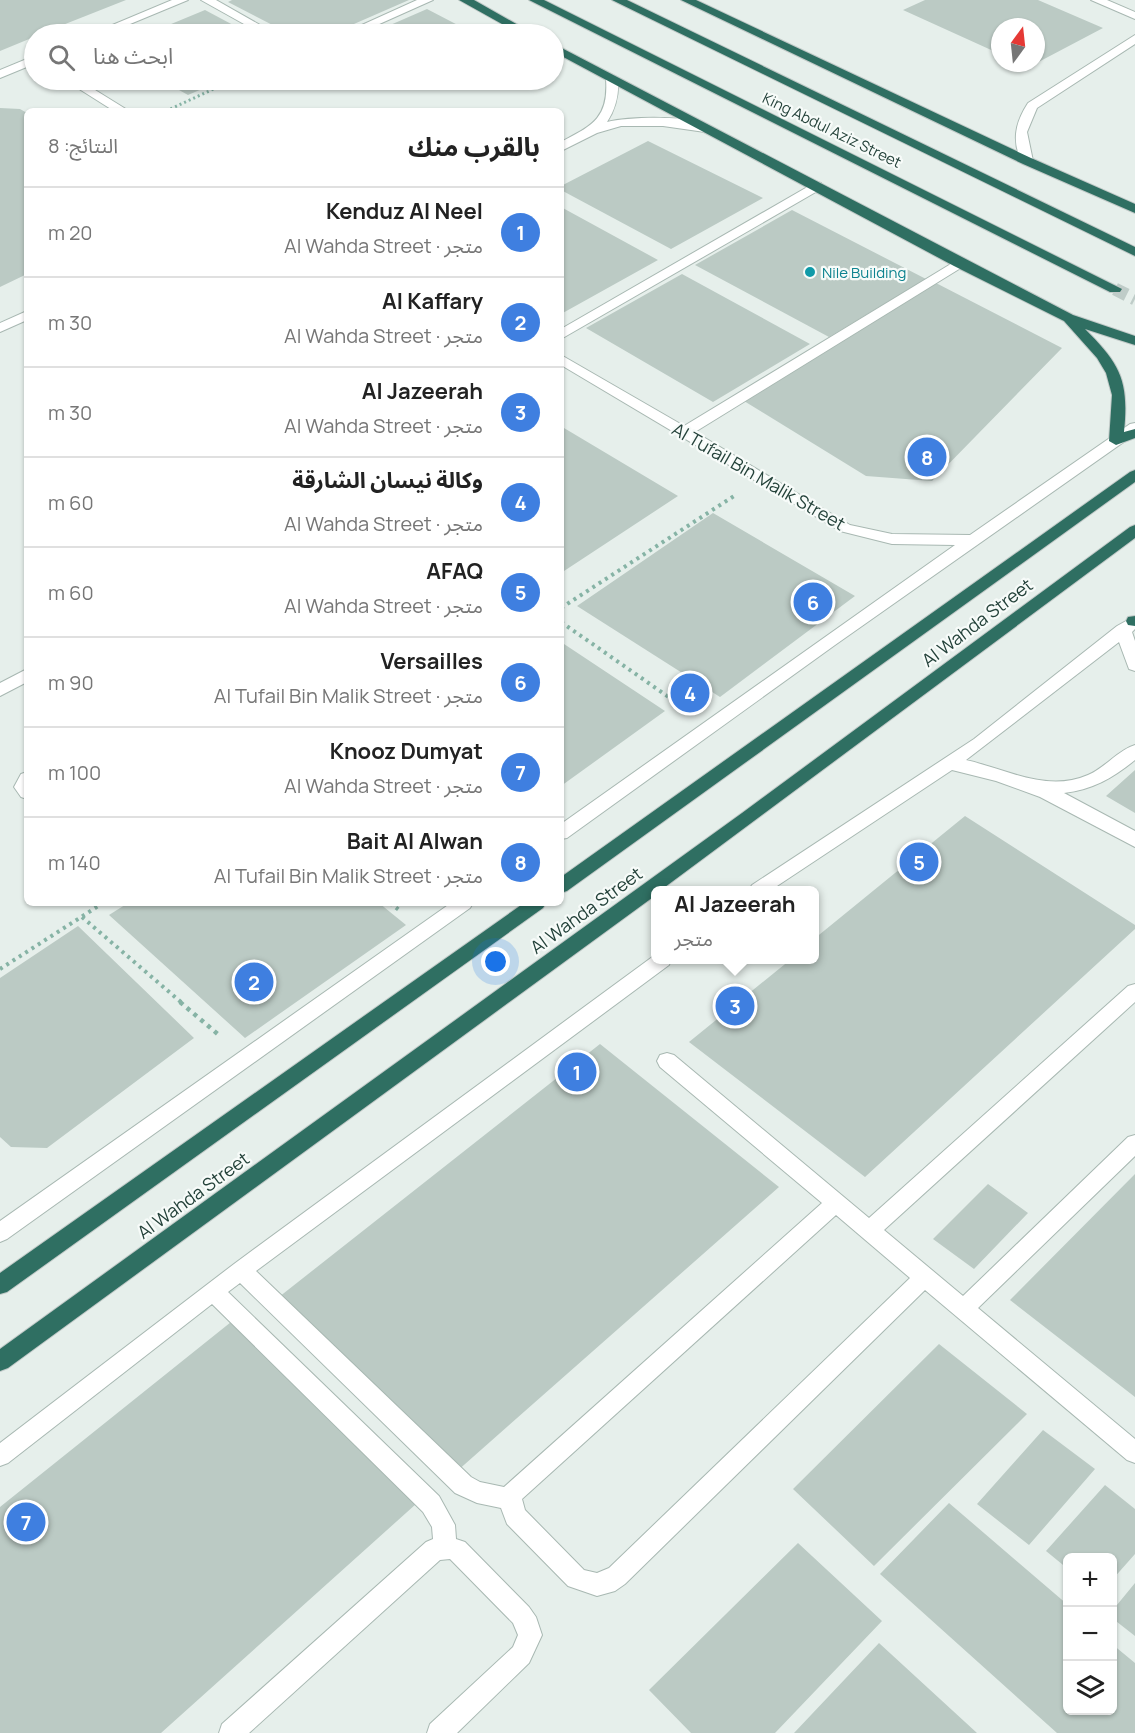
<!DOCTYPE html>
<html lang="ar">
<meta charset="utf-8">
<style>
:root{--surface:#fff;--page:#f6f6f6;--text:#222;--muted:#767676;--line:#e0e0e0;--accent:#0f766e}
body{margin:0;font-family:Manrope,"Noto Sans Arabic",sans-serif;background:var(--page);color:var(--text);direction:rtl}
.controls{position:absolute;right:18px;bottom:18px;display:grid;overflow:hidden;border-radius:9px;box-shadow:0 2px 4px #0004}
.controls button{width:54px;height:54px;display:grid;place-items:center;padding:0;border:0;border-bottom:2px solid var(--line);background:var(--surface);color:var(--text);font:30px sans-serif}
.compass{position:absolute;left:991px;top:18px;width:54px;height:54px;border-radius:50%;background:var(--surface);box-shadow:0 2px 4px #0004;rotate:15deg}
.you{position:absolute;left:496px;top:962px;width:21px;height:21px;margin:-15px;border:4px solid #fff;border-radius:50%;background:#1a73e8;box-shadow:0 0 0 9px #1a73e833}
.badge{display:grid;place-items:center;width:39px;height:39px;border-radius:50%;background:var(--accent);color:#fff;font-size:20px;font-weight:700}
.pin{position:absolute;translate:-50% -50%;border:3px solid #fff;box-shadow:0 2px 6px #0006}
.popup{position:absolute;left:651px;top:886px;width:168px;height:78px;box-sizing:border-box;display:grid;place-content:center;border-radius:9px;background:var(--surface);filter:drop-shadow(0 2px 4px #0005);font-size:20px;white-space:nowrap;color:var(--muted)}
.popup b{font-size:22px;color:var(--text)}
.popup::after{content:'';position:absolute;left:50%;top:100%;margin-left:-12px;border:12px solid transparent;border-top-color:var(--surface)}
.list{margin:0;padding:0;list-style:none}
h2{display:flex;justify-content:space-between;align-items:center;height:78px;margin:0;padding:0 24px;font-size:26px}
h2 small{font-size:20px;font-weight:400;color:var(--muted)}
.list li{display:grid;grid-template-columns:39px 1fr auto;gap:18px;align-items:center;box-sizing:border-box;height:90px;padding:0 24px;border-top:2px solid var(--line)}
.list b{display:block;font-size:22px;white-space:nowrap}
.list p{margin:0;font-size:20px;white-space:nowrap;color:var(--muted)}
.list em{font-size:20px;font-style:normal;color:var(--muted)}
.icon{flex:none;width:33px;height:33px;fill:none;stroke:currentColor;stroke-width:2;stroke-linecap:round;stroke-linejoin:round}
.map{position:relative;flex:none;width:1135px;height:1733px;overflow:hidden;direction:ltr}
.search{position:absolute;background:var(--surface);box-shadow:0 2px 4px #0004;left:24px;top:24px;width:540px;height:66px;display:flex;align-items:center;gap:15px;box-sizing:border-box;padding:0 21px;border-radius:33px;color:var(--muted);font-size:22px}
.panel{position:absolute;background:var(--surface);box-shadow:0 2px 4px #0004;left:24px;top:108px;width:540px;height:798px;border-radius:9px;direction:rtl}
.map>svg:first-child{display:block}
.building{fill:#bbcac4}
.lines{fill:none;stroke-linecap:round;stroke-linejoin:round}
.highway-tunnel{stroke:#bfccc8;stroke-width:13;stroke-dasharray:13 7;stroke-linecap:butt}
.minor-casing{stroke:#a8b8b2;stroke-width:2}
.highway-casing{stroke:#c2cac8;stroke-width:2}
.path-far2{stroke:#86b3a5;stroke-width:3;stroke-dasharray:2 3;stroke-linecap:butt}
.path-far1{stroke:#86b3a5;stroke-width:4;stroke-dasharray:3 4.5;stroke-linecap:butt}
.path{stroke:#86b3a5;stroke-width:4.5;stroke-dasharray:4 5;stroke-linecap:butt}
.minor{fill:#fff;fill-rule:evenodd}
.highway{fill:#2f6f62;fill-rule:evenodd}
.culture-dot{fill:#0f9aa8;stroke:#f7fbf9;stroke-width:2}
.labels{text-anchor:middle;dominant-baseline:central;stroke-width:4.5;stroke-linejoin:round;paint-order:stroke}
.far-street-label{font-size:15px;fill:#24423a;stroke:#f7fbf9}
.far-culture-label{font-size:15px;fill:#0d838f;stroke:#f7fbf9;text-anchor:start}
.street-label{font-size:18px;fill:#24423a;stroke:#f7fbf9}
</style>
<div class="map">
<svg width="1135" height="1733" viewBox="0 0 1135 1733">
<rect width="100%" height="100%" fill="#e6efeb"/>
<path class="building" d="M 0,0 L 126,0 L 40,34 L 34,34 L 34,37 L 0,51 Z
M 232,0 L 409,0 L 331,34 L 290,34 L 228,2 Z
M 925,0 L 1038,0 L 1103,28 L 1029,67 L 1020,63 L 1036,63 L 1036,27 L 1000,27 L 1000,54 L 903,10 Z
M 427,9 L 475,34 L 392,34 L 381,29 Z
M 205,10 L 250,34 L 147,34 Z
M 161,80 L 223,80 L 188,95 Z
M 0,108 L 20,109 L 27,113 L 27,274 L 0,287 Z
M 648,141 L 763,198 L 671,249 L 561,190 L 561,186 Z
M 561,207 L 658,260 L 561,314 Z
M 792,210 L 926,279 L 829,337 L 695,265 Z
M 682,274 L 810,344 L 713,402 L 586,328 Z
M 934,282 L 1062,348 L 932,481 L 866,476 L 744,401 Z
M 564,428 L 678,496 L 561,573 L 561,430 Z
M 713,513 L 855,596 L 720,697 L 577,606 Z
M 561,642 L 665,711 L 561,786 Z
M 1135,770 L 1135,813 L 1106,796 Z
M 965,816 L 1135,925 L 1135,929 L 865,1177 L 689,1042 L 790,960 L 814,960 L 814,939 Z
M 128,903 L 379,903 L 406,925 L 245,1038 L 109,915 Z
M 78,926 L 194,1038 L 47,1148 L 11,1147 L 0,1137 L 0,978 Z
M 600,1044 L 779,1187 L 456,1472 L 279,1297 Z
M 1135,1174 L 1135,1397 L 1010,1300 Z
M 988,1184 L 1028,1213 L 974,1269 L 933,1239 Z
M 231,1322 L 416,1504 L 161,1733 L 0,1733 L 0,1507 Z
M 939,1344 L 1027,1414 L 874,1566 L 793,1489 Z
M 1043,1430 L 1095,1469 L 1029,1545 L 977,1504 Z
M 1105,1485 L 1135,1509 L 1135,1554 L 1112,1580 L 1112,1558 L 1068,1558 L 1068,1569 L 1046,1551 Z
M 949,1503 L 1068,1605 L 1068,1710 L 1112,1710 L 1112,1644 L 1135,1663 L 1135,1733 L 1057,1733 L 880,1574 Z
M 798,1543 L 882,1621 L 775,1733 L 691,1733 L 649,1690 Z
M 1135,1583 L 1135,1636 L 1112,1618 L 1112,1611 Z
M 879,1643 L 977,1733 L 794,1733 Z"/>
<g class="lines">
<path class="highway-tunnel" d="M 1115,289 L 1135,299"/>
<defs>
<path id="minor" d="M 172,0 L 188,0 L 106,34 L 91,34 Z
M 201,0 L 216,0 L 276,34 L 262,34 Z
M 417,0 L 433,0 L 357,34 L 342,34 Z
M 1091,0 L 1107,0 L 1135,12 L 1135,19 Z
M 1135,35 L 1135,44 L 1037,108 L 1027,132 L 1033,161 L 1031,164 L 1023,164 C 1011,142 1015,123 1028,103 Z
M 34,56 L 34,64 L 0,78 L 0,70 Z
M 612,75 L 618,79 C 619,95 616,108 607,122 C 629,117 695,114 711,128 L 705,132 L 663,126 L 621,126 L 597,133 L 561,151 L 561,142 C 591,126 609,119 606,79 Z
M 65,80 L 79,80 L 129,111 L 114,111 Z
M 403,80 L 417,80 L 419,82 L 413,86 Z
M 816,182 L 821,183 L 822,186 L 821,189 L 561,339 L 561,329 Z
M 959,259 L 964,260 L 966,263 L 964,266 L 695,432 L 850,525 L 892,534 L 970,535 L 1130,424 L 1135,423 L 1135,434 L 835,645 L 567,838 L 561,839 L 561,824 L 955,545 L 892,544 L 840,531 L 561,365 L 561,355 L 684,426 Z
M 27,311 L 27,320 L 0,332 L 0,323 Z
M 1135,616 L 1135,629 L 1132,632 L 1135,641 L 1135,671 L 1129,669 L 1119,642 L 966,760 C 1006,769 1047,793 1088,775 C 1105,768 1118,750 1135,745 L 1135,760 C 1113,778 1092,790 1064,793 L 1135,831 L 1135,847 L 1040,797 L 996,781 L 952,770 L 771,890 L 749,890 L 752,885 L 974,739 L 1117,626 Z
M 27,669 L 27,682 L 0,696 L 0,683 Z
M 27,772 L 27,799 L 21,797 L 14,787 L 21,774 Z
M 451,903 L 473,903 L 470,908 L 7,1239 L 0,1242 L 0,1221 Z
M 655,955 L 656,960 L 671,960 L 669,965 L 256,1271 L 471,1477 L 480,1482 L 504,1487 L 822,1203 L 660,1067 L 657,1061 L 660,1055 L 667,1053 L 674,1055 L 869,1218 L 1128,986 L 1135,984 L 1135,1002 L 884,1230 L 963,1296 L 1128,1137 L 1135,1135 L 1135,1156 L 978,1308 L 1135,1439 L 1135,1463 L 1127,1460 L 925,1290 L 625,1584 L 615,1591 L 597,1596 L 568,1586 L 507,1524 L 501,1508 L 477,1503 L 455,1493 L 240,1283 L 228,1292 L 439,1496 L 455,1525 L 456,1539 L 465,1542 L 529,1607 L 536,1617 L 542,1635 L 529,1663 L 457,1733 L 427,1733 L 430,1724 L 513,1647 L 518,1635 L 513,1623 L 450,1559 L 440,1560 L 249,1733 L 219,1733 L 222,1724 L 426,1542 L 433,1539 L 432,1527 L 423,1512 L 212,1304 L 8,1463 L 0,1466 L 0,1443 L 234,1264 ZM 836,1215 L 910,1278 L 609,1568 L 597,1573 L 584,1570 L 525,1510 L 522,1499 Z"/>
<path id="highway" d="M 459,0 L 474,0 L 534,34 L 520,34 Z
M 529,0 L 544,0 L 1122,289 L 1120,292 L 1110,292 Z
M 612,0 L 627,0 L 1135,247 L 1135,256 Z
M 681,0 L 696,0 L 1031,158 L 1135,204 L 1135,213 L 1023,164 Z
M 554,44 L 1073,315 L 1135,336 L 1135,345 L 1085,329 C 1121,365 1129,381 1124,432 L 1135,429 L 1135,438 L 1116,445 L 1109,441 L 1112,395 L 1106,373 L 1097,358 L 1064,321 L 954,266 L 554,52 Z
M 1135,470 L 1135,482 L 567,891 L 561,893 L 561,877 L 1130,472 Z
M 1135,525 L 1135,538 L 661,890 L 656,890 L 656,895 L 8,1368 L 0,1371 L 0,1349 L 742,813 L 1130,527 Z
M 1135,616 L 1135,626 L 1128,625 L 1126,621 L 1128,617 Z
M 524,903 L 546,903 L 543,908 L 7,1292 L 0,1294 L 0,1273 Z"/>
</defs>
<use href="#minor" class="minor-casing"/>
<use href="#highway" class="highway-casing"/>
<path class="path-far2" d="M 166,111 L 233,80"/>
<path class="path-far1" d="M 561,608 L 734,496
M 561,622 L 683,707
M 390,903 L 399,910
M 82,917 L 182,1003
M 0,969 L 103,903"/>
<path class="path" d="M 180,1002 L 220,1036"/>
<use href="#minor" class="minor"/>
<use href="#highway" class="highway"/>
</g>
<circle class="culture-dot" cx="810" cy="272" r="6"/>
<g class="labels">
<g class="far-street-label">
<text transform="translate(832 130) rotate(26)">King Abdul Aziz Street</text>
</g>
<g class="far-culture-label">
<text x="822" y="272">Nile Building</text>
</g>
<g class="street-label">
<text transform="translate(759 476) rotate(30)">Al Tufail Bin Malik Street</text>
<text transform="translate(977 622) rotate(-37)">Al Wahda Street</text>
<text transform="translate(586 910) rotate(-36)">Al Wahda Street</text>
<text transform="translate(193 1195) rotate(-36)">Al Wahda Street</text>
</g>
</g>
</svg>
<div class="controls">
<button>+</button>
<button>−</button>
<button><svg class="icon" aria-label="layers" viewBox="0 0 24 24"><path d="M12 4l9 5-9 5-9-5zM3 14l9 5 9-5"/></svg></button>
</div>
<svg class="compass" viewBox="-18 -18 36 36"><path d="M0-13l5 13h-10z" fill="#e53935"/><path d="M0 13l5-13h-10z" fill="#767676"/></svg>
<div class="you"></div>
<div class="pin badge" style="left:577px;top:1072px;background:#3f7fe0">1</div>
<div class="pin badge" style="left:254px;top:982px;background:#3f7fe0">2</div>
<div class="pin badge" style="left:735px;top:1006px;background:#3f7fe0">3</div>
<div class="popup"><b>Al Jazeerah</b>متجر</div>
<div class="pin badge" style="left:690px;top:693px;background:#3f7fe0">4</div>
<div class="pin badge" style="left:919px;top:862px;background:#3f7fe0">5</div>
<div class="pin badge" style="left:813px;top:602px;background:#3f7fe0">6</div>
<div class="pin badge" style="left:26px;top:1522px;background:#3f7fe0">7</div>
<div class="pin badge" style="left:927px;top:457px;background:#3f7fe0">8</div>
<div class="search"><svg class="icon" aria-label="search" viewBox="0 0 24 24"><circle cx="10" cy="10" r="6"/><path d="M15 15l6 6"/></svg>ابحث هنا</div>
<section class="panel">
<h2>بالقرب منك<small>النتائج: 8</small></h2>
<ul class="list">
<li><span class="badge" style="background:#3f7fe0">1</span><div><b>Kenduz Al Neel</b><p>متجر · Al Wahda Street</p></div><em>20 m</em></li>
<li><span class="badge" style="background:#3f7fe0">2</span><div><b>Al Kaffary</b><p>متجر · Al Wahda Street</p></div><em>30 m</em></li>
<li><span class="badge" style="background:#3f7fe0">3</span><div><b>Al Jazeerah</b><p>متجر · Al Wahda Street</p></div><em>30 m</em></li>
<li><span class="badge" style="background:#3f7fe0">4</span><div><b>وكالة نيسان الشارقة</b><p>متجر · Al Wahda Street</p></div><em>60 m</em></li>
<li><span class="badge" style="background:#3f7fe0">5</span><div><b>AFAQ</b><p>متجر · Al Wahda Street</p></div><em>60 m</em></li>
<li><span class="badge" style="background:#3f7fe0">6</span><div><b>Versailles</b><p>متجر · Al Tufail Bin Malik Street</p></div><em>90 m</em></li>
<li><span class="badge" style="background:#3f7fe0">7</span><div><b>Knooz Dumyat</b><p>متجر · Al Wahda Street</p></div><em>100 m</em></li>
<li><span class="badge" style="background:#3f7fe0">8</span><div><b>Bait Al Alwan</b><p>متجر · Al Tufail Bin Malik Street</p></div><em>140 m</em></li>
</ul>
</section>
</div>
